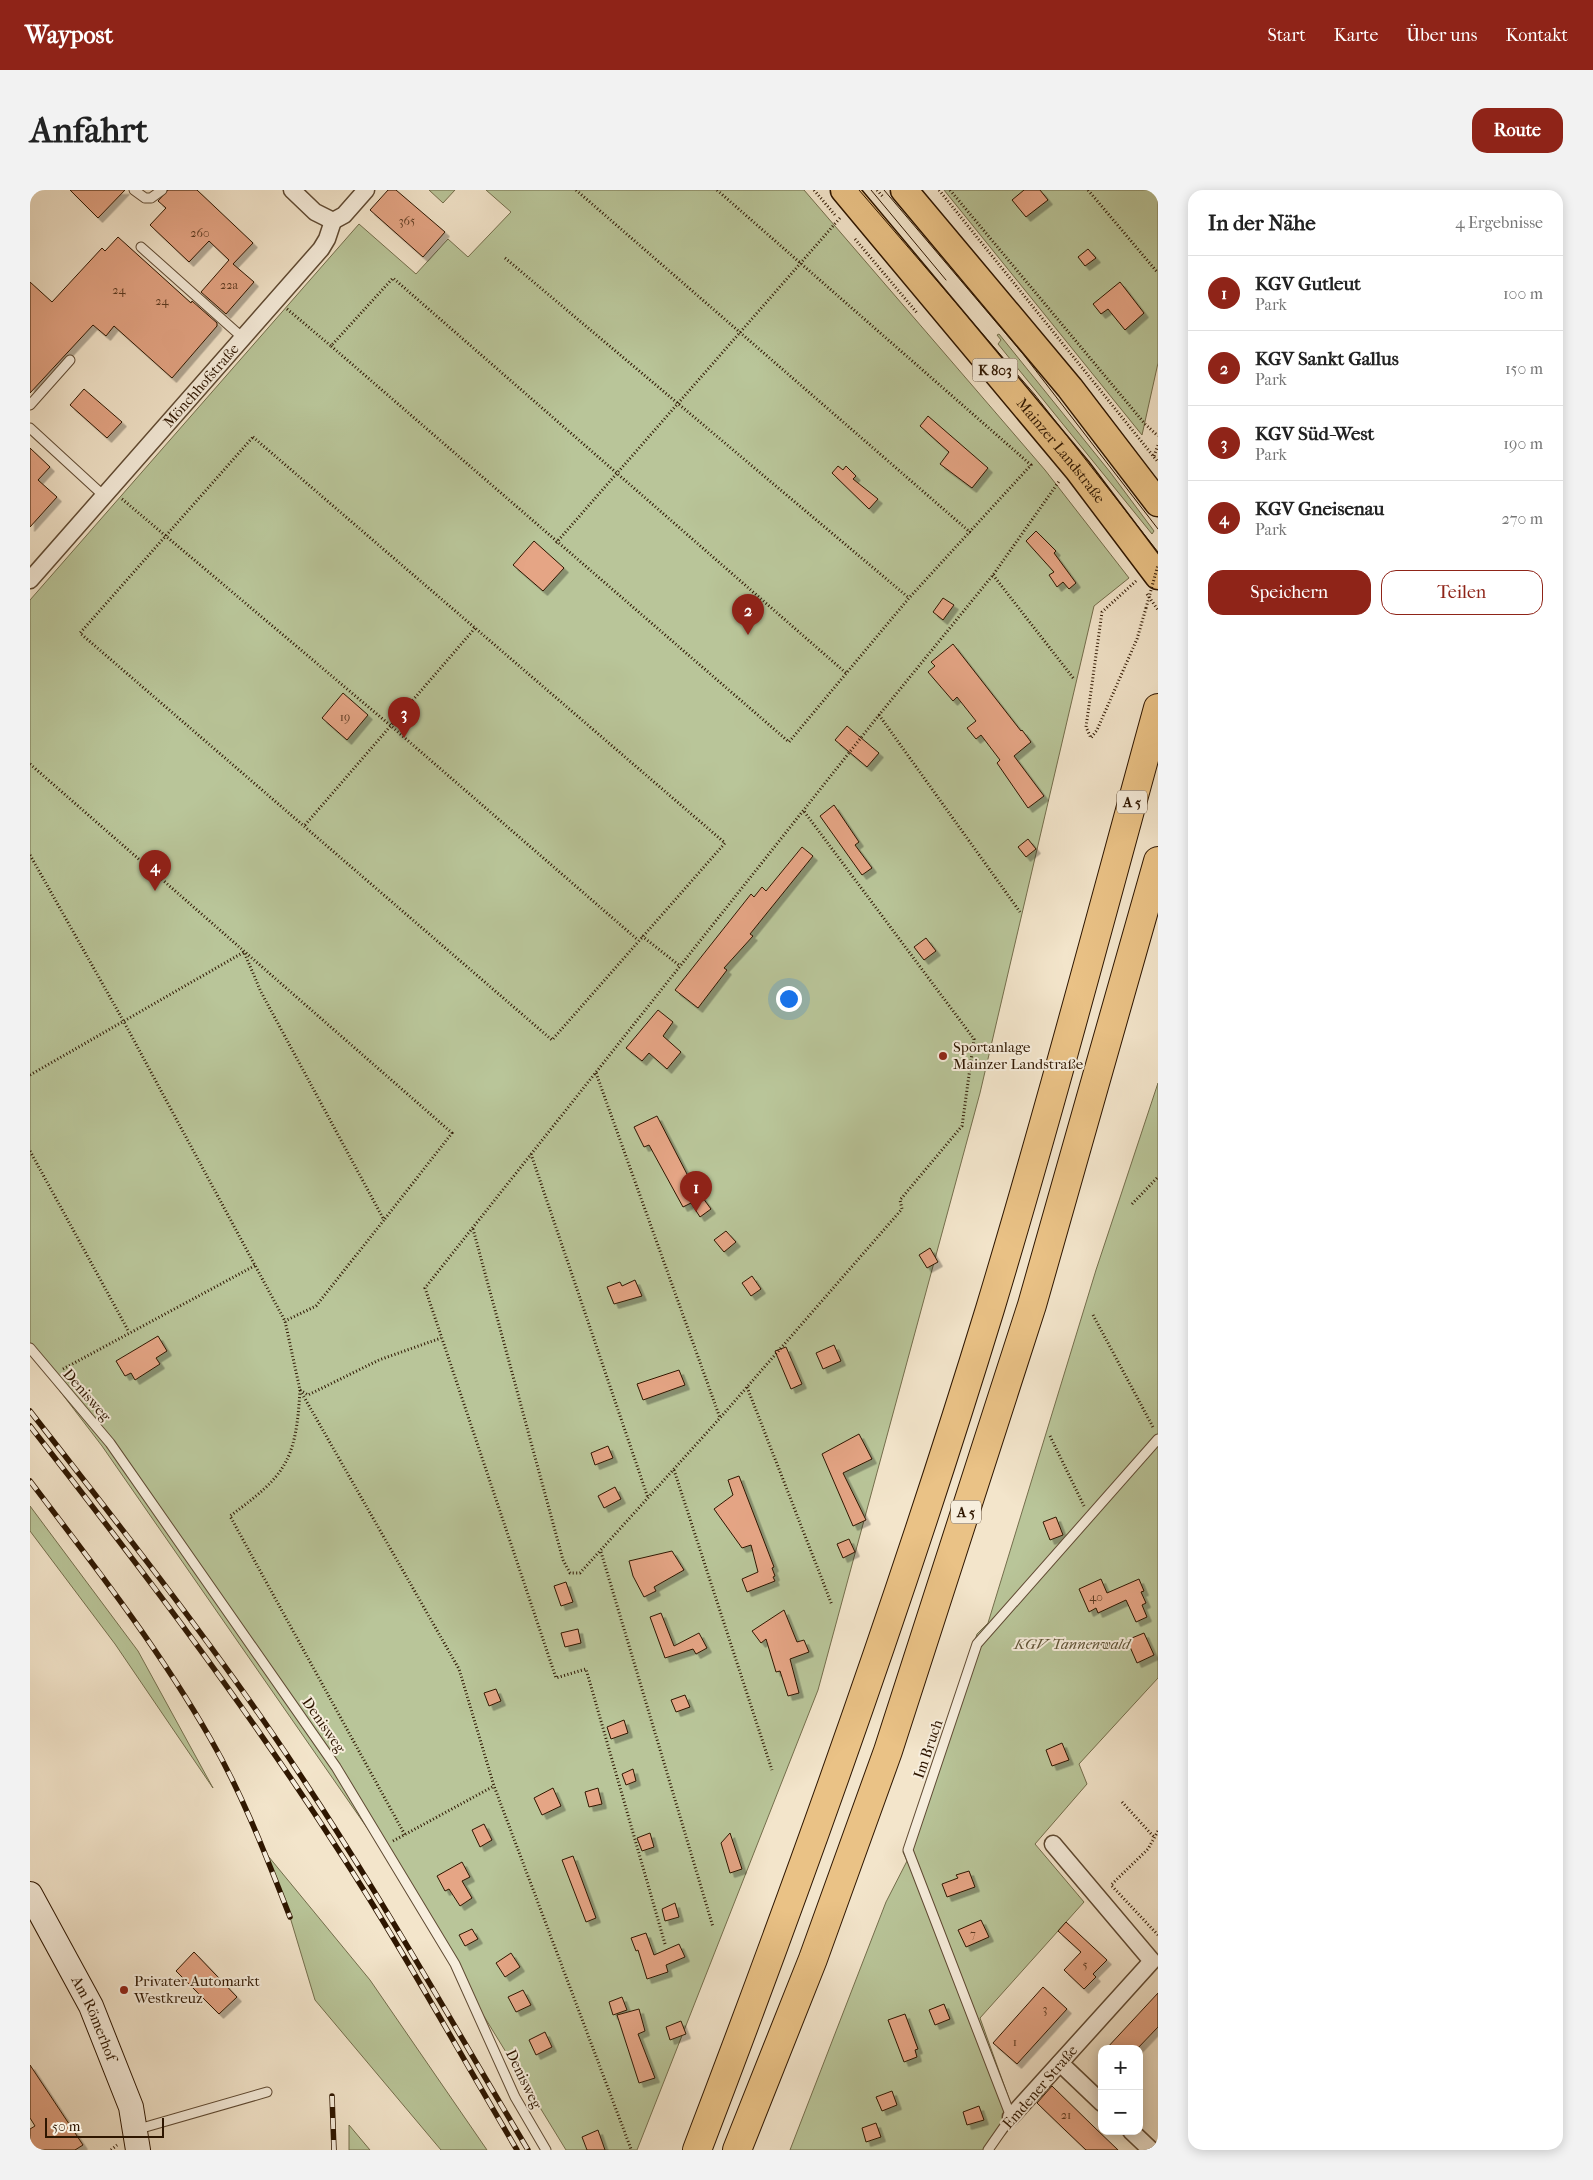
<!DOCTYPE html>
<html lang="de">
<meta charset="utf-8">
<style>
:root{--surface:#fff;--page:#f2f2f2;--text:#222;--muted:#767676;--line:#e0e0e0;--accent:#8f2418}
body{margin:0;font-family:"IM FELL French Canon",serif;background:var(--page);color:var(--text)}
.controls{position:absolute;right:15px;bottom:15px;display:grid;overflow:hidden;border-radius:10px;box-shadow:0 2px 12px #0003}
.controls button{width:45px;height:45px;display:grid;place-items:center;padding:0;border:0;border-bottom:1px solid var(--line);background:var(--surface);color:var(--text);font:25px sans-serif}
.scale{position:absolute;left:15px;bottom:12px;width:119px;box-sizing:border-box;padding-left:5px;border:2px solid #2e1600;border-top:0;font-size:14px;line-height:18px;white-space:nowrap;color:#2e1600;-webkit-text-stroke:4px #f7eedd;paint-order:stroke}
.you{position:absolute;left:758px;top:808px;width:18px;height:18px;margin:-12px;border:4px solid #fff;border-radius:50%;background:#1a73e8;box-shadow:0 0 0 8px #1a73e833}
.badge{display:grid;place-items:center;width:32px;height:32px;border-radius:50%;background:var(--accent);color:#fff;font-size:16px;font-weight:700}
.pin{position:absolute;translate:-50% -41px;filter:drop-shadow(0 1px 2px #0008)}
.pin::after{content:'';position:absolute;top:26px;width:18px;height:15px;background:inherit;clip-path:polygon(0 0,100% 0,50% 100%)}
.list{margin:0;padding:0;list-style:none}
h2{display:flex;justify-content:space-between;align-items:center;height:65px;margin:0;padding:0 20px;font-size:21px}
h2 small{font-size:16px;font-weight:400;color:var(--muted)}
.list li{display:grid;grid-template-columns:32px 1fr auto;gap:15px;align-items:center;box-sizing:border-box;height:75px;padding:0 20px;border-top:1px solid var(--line)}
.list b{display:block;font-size:19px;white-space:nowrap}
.list p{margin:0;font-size:16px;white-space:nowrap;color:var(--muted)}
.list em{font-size:16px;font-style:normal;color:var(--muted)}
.actions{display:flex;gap:10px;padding:15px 20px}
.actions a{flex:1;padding:11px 0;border:1px solid var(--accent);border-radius:15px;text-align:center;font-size:18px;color:var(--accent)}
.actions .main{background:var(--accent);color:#fff}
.map{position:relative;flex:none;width:1128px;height:1960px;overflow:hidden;border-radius:15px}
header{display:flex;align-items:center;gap:30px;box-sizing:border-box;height:70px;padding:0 25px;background:var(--accent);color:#fff}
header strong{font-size:24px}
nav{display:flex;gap:28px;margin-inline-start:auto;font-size:18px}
.intro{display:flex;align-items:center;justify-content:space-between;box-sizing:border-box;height:120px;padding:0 30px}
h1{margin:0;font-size:35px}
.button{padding:12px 22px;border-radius:15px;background:var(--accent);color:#fff;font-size:18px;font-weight:700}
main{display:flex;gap:30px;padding:0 30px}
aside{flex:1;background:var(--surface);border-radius:15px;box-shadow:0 2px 12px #0003}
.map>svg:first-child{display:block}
.green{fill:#b9c599;stroke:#746e4c}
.building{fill:#e5a585;stroke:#2e1600;filter:url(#shadow)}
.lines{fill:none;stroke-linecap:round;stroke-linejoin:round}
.lane-casing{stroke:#5f4a33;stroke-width:11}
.street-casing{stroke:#5f4a33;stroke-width:19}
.secondary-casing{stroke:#2e1600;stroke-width:26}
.primary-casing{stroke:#2e1600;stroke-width:29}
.highway-casing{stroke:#2e1600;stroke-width:30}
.path{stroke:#2e1600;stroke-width:3;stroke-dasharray:1 2.5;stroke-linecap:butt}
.lane{stroke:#f7eedd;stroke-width:9}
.street{stroke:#f7eedd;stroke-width:16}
.secondary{stroke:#f7eedd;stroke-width:24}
.primary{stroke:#eac286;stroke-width:26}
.highway{stroke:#eac286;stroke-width:28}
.tram{stroke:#2e1600;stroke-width:1}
.rail-casing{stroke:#2e1600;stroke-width:5.5}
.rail{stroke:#f7eedd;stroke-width:4;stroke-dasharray:11;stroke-linecap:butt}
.path-bridge{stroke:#2e1600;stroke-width:3;stroke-dasharray:1 2.5;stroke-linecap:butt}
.poi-dot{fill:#8f2418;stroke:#f7eedd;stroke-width:2}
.labels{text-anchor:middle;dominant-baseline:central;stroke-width:4;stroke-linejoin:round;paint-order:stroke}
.number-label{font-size:12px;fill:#5c3a21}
.shield{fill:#f7eedd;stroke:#6a5742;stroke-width:1}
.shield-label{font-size:14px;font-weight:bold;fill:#2e1600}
.street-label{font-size:15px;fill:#2e1600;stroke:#f7eedd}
.poi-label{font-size:15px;fill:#2e1600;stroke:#f7eedd;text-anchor:start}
.park-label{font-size:15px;font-style:italic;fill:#5f5336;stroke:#f7eedd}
</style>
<header>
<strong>Waypost</strong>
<nav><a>Start</a><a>Karte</a><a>Über uns</a><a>Kontakt</a></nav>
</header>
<div class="intro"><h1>Anfahrt</h1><a class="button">Route</a></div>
<main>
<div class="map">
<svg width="1128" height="1960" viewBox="0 0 1128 1960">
<defs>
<filter id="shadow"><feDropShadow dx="4.5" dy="4.5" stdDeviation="0" flood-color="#0004"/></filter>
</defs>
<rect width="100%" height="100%" fill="#f3e5cb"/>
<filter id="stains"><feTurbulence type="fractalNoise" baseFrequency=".004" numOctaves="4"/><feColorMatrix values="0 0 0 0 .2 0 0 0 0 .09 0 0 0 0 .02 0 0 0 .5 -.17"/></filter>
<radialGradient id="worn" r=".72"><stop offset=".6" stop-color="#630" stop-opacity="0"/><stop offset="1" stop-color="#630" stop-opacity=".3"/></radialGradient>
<path class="green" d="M 399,0 L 425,0 L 413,13 Z
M 456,0 L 774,0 L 1015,280 L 1099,388 L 1064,416 L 950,903 L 788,1500 L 607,1960 L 536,1960 L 349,1655 L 72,1256 L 0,1162 L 0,410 L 329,34 L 386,84 L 418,49 L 438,67 L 481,22 Z
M 914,0 L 1128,0 L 1128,173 L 1112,245 Z
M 969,144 L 1080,282 L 1124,341 L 1122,344 L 968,154 L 971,150 L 967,145 Z
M 1128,893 L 1128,1488 L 1049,1574 L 1057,1594 L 1005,1654 L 1054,1712 L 950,1828 L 987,1931 L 961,1960 L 760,1960 L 856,1712 L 877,1671 L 873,1662 L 947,1444 L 958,1433 L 1066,1080 Z
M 0,1316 L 108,1461 L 183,1598 L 85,1454 L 0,1341 Z
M 234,1661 L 340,1790 L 457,1960 L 411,1960 L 285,1810 L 260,1727 Z
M 319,1935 L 340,1960 L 319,1960 Z"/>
<path class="building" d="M 40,0 L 95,0 L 68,28 Z
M 138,0 L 167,0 L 223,53 L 203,74 L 224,92 L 196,124 L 171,102 L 199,70 L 179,51 L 159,72 L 120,35 L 136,18 L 128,11 Z
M 358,0 L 366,0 L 415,42 L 393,67 L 340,20 Z
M 994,0 L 1010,0 L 1018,10 L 996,27 L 982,10 Z
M 88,47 L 161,113 L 162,111 L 187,133 L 187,136 L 142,188 L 84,136 L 76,146 L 63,135 L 0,203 L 0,92 L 22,112 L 72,58 L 75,61 Z
M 1058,59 L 1066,68 L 1055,76 L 1048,67 Z
M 1090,92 L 1114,123 L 1095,140 L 1078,119 L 1071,124 L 1063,114 Z
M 54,199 L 92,232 L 77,248 L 40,215 Z
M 898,226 L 958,278 L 942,298 L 910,274 L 919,262 L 890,236 Z
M 0,258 L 20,277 L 8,290 L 27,307 L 0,337 Z
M 808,276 L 813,280 L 816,276 L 826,286 L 823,289 L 848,309 L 839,319 L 802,283 Z
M 1006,341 L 1026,361 L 1024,363 L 1046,393 L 1039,399 L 1033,392 L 1027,397 L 1019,385 L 1024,382 L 996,351 Z
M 504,351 L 534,378 L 513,401 L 483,375 Z
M 913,408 L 924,415 L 913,430 L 903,422 Z
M 923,454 L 991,541 L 992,540 L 1001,552 L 984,566 L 1014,606 L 998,618 L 967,573 L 970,570 L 951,545 L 946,549 L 937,538 L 946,531 L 927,507 L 923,511 L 898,482 L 905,476 L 901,472 Z
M 313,503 L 338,525 L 317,550 L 292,528 Z
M 817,536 L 849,563 L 837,577 L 805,550 Z
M 804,615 L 829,652 L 825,655 L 842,678 L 832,685 L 790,626 Z
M 998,649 L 1006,659 L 996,667 L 988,657 Z
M 772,657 L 783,666 L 720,744 L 723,746 L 694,778 L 697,780 L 668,818 L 645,800 L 721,704 L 724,707 L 732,697 L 736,701 Z
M 896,748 L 906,761 L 894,770 L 884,757 Z
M 628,820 L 643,832 L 633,846 L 651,862 L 637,879 L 619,863 L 612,871 L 596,858 Z
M 627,926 L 658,986 L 662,983 L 671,998 L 667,1000 L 681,1019 L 670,1027 L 661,1013 L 653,1017 L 619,955 L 614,957 L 604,937 Z
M 696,1041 L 706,1052 L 694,1062 L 684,1050 Z
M 900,1058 L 908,1072 L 897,1078 L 889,1065 Z
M 722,1086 L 731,1099 L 721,1106 L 712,1093 Z
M 605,1090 L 612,1106 L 584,1114 L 577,1097 L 590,1092 L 592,1096 Z
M 128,1146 L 137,1161 L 126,1168 L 130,1174 L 105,1190 L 101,1183 L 95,1186 L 86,1171 Z
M 804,1155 L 811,1171 L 793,1179 L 786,1163 Z
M 756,1157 L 772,1194 L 761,1199 L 745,1161 Z
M 649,1180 L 655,1195 L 613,1210 L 607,1194 Z
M 829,1244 L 842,1269 L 813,1283 L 836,1330 L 823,1336 L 792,1264 Z
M 578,1256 L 583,1268 L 565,1275 L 561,1263 Z
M 709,1286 L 744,1377 L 742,1378 L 745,1386 L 743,1387 L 745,1391 L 717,1402 L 712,1389 L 728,1382 L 721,1355 L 712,1358 L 684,1319 L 703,1305 L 698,1290 Z
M 585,1297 L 591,1309 L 574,1318 L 568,1306 Z
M 1026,1327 L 1033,1345 L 1020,1350 L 1013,1332 Z
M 819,1349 L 825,1362 L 813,1368 L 807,1354 Z
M 642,1361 L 654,1380 L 624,1397 L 626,1401 L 614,1407 L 603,1386 L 599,1371 Z
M 1071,1389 L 1077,1403 L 1109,1389 L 1114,1401 L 1111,1402 L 1116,1413 L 1112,1415 L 1117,1427 L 1106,1432 L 1096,1410 L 1068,1423 L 1066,1418 L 1059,1422 L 1049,1399 Z
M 536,1392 L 543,1412 L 531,1416 L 524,1396 Z
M 754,1420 L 767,1452 L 774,1450 L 779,1462 L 760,1469 L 769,1503 L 758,1506 L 750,1481 L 746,1482 L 736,1449 L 731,1453 L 722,1441 Z
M 631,1423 L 644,1456 L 669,1443 L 677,1458 L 666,1464 L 663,1459 L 635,1468 L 620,1427 Z
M 548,1439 L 551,1453 L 535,1457 L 531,1443 Z
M 1114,1443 L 1124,1465 L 1107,1473 L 1097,1450 Z
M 466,1499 L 471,1511 L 459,1516 L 454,1503 Z
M 655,1505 L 660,1517 L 646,1522 L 641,1510 Z
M 594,1530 L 598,1543 L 581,1549 L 577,1537 Z
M 1032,1553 L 1039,1570 L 1022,1576 L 1016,1560 Z
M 603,1579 L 606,1591 L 596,1595 L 592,1584 Z
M 523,1598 L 531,1616 L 512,1625 L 504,1608 Z
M 568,1598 L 572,1614 L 559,1617 L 555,1602 Z
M 454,1634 L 462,1650 L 450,1657 L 442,1640 Z
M 620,1643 L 624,1657 L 612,1661 L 607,1648 Z
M 700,1643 L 712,1679 L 700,1683 L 691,1653 Z
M 543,1666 L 566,1728 L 556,1732 L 532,1670 Z
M 432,1672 L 440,1687 L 432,1691 L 442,1708 L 430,1716 L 419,1699 L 415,1701 L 407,1686 Z
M 939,1681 L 945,1697 L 917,1707 L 912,1694 L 928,1688 L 926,1685 Z
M 645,1713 L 649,1727 L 635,1731 L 632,1719 Z
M 951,1730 L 959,1747 L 936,1757 L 928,1740 Z
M 1036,1732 L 1077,1770 L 1063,1784 L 1066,1787 L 1054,1799 L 1034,1780 L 1051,1762 L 1028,1741 Z
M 442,1739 L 448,1749 L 435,1756 L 429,1745 Z
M 616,1743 L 624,1765 L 649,1754 L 655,1767 L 636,1775 L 638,1782 L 617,1789 L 608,1760 L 606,1761 L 601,1748 Z
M 164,1762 L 207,1807 L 189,1824 L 146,1781 Z
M 481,1763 L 490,1777 L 475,1787 L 466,1773 Z
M 1013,1797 L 1037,1819 L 987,1874 L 963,1853 Z
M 493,1800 L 501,1815 L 486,1822 L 478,1807 Z
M 1128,1803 L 1128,1837 L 1107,1859 L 1076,1859 Z
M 592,1807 L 597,1820 L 583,1825 L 579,1812 Z
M 914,1814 L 920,1829 L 905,1835 L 899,1820 Z
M 609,1819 L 615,1841 L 608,1844 L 625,1888 L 609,1893 L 587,1825 Z
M 875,1824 L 888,1859 L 885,1860 L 887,1867 L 874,1872 L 858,1830 Z
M 651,1831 L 656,1844 L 640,1850 L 636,1837 Z
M 515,1842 L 522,1857 L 506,1865 L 499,1850 Z
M 0,1875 L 53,1955 L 45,1960 L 4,1960 L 0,1954 L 0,1939 L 5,1936 L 0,1928 Z
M 1022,1896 L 1064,1937 L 1088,1960 L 1056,1960 L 1035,1940 L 1007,1913 Z
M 862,1901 L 867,1915 L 852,1921 L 846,1907 Z
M 949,1916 L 954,1930 L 937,1935 L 933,1922 Z
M 846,1933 L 851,1947 L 836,1952 L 832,1938 Z
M 568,1940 L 575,1960 L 557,1960 L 552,1947 Z"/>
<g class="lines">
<defs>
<path id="lane" d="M 104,0 L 115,8 L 121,8 L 132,0
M 111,57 L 213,148
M 0,215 L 40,170
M 0,238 L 74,306
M 0,1158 L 80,1253 L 306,1577 L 425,1774 L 485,1907 L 516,1960
M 105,1940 L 237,1902
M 958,1960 L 981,1927 L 878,1660 L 947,1454 L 1128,1249"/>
<g id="street">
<path d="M 262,0 L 285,22 L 303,31"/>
<path d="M 303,31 L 314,25 L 336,0"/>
<path id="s1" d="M 0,390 L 291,59 L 297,49 L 303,31"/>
<path d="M 1030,1873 L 1072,1913"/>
<path d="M 981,1927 L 1122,1771 L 1023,1654"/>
<path d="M 1101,1941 L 1121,1960"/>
</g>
<g id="secondary">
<path id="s2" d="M 0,1704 L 61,1816 L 101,1917 L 108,1960"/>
</g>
<g id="primary">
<path id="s3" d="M 814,0 L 1048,280 L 1128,386"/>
<path d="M 874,0 L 1040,198 L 1128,313"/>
</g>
<path id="highway" d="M 667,1960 C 773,1683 873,1403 960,1119 C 1020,920 1073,718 1128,518
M 707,1960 L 783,1769 L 858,1561 L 1002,1115 L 1128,671"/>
</defs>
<use href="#lane" class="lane-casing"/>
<use href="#street" class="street-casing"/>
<use href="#secondary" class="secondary-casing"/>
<use href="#primary" class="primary-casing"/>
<use href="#highway" class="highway-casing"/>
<path class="path" d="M 546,0 L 941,343
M 687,0 L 1001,275 L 879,408 L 759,552 L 301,156 L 363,88 L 816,483
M 784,0 L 805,25
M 847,0 L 854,8
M 909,0 L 1128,272
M 920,0 L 1115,234 L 1128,246
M 1058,0 L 1128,83
M 825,49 L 888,124
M 475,68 L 879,408
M 257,119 L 301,156
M 223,247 L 695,653 L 522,850 L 50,443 Z
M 1124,266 L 1128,255
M 92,309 L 361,536 L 608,750
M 526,353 L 810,28
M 963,385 L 1044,489
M 1106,391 L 1072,422 L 1056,537 L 1061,548 L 1067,540 L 1107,449 L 1116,418
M 1117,404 L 1128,420
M 849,525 L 990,722
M 0,574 L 422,943 L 354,1030
M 275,635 L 446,437
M 0,665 L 94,832 L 255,1131 L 270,1200 L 429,1479 L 464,1596 L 601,1959
M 612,746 L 650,776
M 566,883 L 690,1228
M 0,885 L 214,762 L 231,802 L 354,1030 L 286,1116 L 255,1131
M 0,961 L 99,1142
M 501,964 L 618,1308
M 1102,1014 L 1128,987
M 443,1039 L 533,1370 L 540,1383 L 550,1383 L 690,1228 L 872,1019 L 870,1010 L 932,936 L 944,849 L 773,620
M 1063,1125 L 1124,1239
M 33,1179 L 226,1075
M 717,1197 L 802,1415
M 270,1200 C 266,1271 256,1285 200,1326 L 375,1645
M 270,1200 L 278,1205 L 349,1170 L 411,1148
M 1020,1246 L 1054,1316
M 644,1280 L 742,1580
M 571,1362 L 683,1737
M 1092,1612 L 1124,1647
M 1128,1641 L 1118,1659 L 1081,1695 L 1128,1745
M 363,1651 L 464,1596
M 635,1754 L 556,1479 L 526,1488 L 395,1098 L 849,525 L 963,385 L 1030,290
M 81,1960 L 87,1955"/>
<use href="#lane" class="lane"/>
<use href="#street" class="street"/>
<use href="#secondary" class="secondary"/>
<use href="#primary" class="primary"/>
<use href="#highway" class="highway"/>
<path class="tram" d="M 829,0 L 1005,205 L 1128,362
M 841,0 L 916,90
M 854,0 L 993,164 L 1128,339"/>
<defs>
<path id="rail" d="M 0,1221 C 82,1326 164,1430 240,1540 C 333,1675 414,1819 498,1960
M 0,1236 C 107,1373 213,1512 307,1658 C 371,1756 427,1859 487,1960
M 0,1291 C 63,1374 128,1457 180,1548 C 213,1605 236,1666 260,1727
M 302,1906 L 304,1960"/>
</defs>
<use href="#rail" class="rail-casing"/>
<use href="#rail" class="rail"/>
<path class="path-bridge" d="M 1116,418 L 1128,375"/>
</g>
<g class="poi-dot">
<circle cx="913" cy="866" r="5"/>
<circle cx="94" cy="1800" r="5"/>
</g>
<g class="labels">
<g class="number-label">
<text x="377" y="31">365</text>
<text x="170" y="43">260</text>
<text x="199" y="95">22a</text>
<text x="89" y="100">24</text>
<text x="132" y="111">24</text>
<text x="315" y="527">19</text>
<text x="1066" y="1407">40</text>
<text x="943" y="1744">7</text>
<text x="1055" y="1775">5</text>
<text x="1015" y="1819">3</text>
<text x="985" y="1852">1</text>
<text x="1036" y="1925">21</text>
</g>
<g class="shield">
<rect x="942.5" y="168.5" width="45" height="23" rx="4"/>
<rect x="1087" y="600.5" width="30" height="23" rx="4"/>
<rect x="921" y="1310.5" width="30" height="23" rx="4"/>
</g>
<g class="shield-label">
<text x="965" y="180">K 803</text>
<text x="1102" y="612">A 5</text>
<text x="936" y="1322">A 5</text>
</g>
<g class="street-label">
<text stroke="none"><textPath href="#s1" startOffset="259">Mönchhofstraße</textPath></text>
<text stroke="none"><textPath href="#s3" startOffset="339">Mainzer Landstraße</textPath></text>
<text transform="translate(57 1205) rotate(49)">Denisweg</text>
<text transform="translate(294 1535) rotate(55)">Denisweg</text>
<text transform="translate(898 1559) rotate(-71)">Im Bruch</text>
<text stroke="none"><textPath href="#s2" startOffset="140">Am Römerhof</textPath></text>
<text transform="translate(494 1889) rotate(64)">Denisweg</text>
<text transform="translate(1010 1897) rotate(-49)">Emdener Straße</text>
</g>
<g class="poi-label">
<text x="923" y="857">Sportanlage<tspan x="923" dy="17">Mainzer Landstraße</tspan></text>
<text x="104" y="1791">Privater Automarkt<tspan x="104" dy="17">Westkreuz</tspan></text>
</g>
<g class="park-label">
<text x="1042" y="1454">KGV Tannenwald</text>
</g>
</g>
<rect width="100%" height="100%" filter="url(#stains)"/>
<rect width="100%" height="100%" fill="url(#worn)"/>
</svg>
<div class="controls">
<button>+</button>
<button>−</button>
</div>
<div class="scale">50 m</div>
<div class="you"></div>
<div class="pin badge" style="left:666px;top:1022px">1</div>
<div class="pin badge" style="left:718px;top:445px">2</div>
<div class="pin badge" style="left:374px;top:548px">3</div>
<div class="pin badge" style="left:125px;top:701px">4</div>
</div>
<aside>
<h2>In der Nähe<small>4 Ergebnisse</small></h2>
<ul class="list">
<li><span class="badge">1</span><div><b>KGV Gutleut</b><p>Park</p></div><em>100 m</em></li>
<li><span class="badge">2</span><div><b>KGV Sankt Gallus</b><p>Park</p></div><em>150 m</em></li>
<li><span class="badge">3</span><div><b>KGV Süd-West</b><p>Park</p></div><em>190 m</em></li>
<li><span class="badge">4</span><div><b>KGV Gneisenau</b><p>Park</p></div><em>270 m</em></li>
</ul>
<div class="actions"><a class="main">Speichern</a><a>Teilen</a></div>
</aside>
</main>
